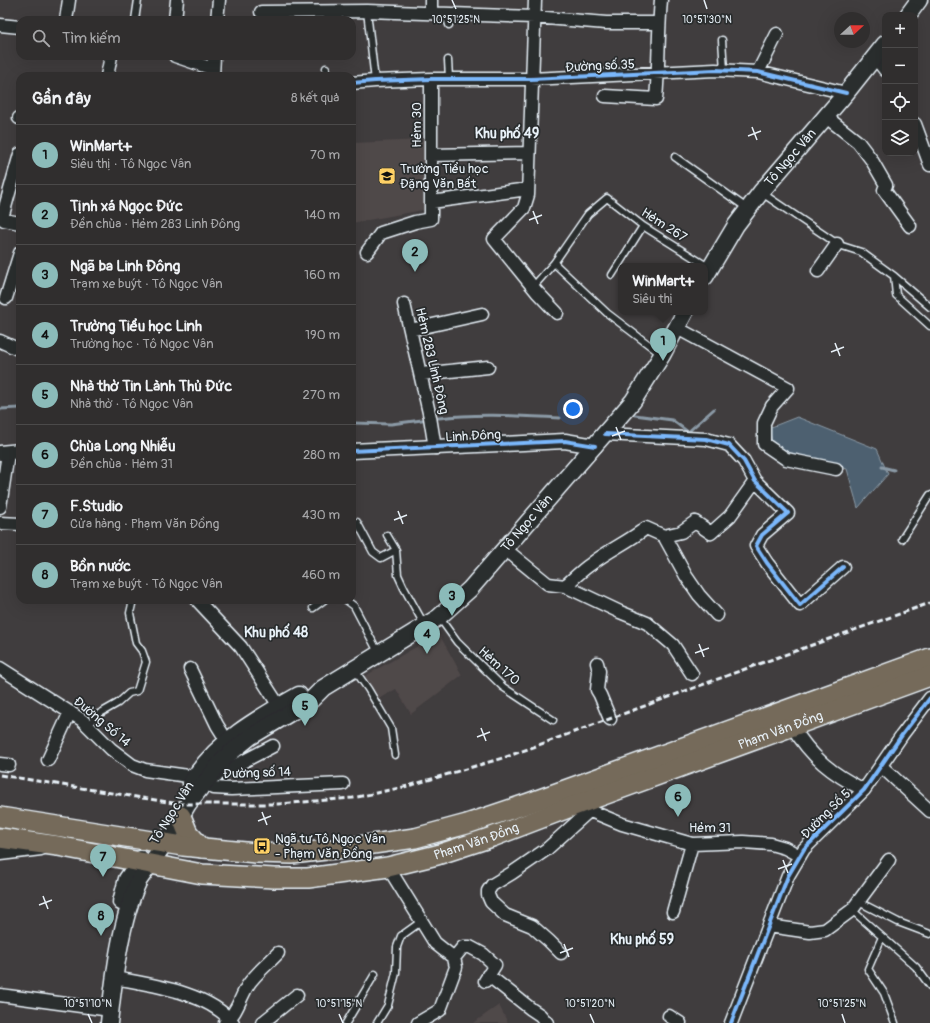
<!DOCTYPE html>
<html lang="vi">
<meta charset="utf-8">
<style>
:root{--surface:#302e2e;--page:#3c3a3a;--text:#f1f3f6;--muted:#a8a8aa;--line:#4b4a4a;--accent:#8bbbb9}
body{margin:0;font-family:Pangolin,sans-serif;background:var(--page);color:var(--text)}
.controls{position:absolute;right:12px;top:12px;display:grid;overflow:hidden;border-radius:8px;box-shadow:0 4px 16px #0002}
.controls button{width:36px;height:36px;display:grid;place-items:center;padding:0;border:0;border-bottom:1px solid var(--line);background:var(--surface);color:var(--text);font:20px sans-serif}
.compass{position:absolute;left:834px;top:12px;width:36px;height:36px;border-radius:50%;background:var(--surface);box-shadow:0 4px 16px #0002;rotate:69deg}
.you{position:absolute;left:573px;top:409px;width:14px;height:14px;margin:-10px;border:3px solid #fff;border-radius:50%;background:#1a73e8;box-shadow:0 0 0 6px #1a73e833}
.badge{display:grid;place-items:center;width:26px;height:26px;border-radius:50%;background:var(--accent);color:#111;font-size:13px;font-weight:700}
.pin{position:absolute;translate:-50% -33px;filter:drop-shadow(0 1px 2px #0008)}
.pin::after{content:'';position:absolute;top:21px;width:14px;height:12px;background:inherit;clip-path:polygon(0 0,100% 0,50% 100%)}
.popup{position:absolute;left:618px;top:263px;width:90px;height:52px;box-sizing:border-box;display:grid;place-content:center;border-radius:8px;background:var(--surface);filter:drop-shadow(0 1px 3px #0005);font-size:13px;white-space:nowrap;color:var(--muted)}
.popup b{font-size:15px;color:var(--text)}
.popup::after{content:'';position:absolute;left:50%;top:100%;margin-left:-8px;border:8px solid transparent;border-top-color:var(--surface)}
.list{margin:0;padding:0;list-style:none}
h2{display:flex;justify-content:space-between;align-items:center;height:52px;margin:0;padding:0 16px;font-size:17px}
h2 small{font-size:13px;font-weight:400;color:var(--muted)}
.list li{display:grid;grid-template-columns:26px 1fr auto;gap:12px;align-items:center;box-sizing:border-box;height:60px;padding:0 16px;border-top:1px solid var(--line)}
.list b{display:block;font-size:15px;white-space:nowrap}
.list p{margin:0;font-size:13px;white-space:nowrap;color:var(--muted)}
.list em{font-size:13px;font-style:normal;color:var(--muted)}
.icon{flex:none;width:22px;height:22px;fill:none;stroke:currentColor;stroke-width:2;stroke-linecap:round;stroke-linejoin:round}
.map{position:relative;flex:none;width:930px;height:1023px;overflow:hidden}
.search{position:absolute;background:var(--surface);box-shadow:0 4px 16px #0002;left:16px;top:16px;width:340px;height:44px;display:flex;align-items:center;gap:10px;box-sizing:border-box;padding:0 14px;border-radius:12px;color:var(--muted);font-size:15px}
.panel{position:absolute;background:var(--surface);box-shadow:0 4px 16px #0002;left:16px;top:72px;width:340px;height:532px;border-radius:12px}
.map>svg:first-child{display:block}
.built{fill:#4f4849}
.water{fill:#4d6070;stroke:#8b9aa6}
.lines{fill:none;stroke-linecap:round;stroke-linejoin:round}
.stream{stroke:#8b9aa6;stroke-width:3}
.service-casing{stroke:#e8f1f8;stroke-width:9}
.minor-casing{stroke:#e8f1f8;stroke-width:15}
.tertiary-casing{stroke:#e8f1f8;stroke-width:17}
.secondary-casing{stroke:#e8f1f8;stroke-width:19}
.trunk-casing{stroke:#e8f1f8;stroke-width:22}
.service{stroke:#2a2d2e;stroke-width:6}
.minor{stroke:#2a2d2e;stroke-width:12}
.tertiary{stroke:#2a2d2e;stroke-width:14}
.secondary{stroke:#2a2d2e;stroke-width:16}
.trunk{stroke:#746a5a;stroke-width:19}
.rail{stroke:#e8f1f8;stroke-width:3;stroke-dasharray:6 3;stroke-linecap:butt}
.cycleway-casing{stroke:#2a2d2e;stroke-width:6}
.cycleway{stroke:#7ab7fb;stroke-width:4}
.ticks{fill:none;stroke:#e8f1f8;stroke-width:1.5}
.labels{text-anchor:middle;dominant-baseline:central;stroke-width:3.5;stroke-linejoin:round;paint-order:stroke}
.street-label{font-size:13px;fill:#e8f1f8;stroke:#2a2d2e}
.poi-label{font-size:13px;fill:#e8f1f8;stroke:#2a2d2e;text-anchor:start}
.neighbourhood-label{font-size:14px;font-weight:bold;fill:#e8f1f8;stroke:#2a2d2e}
.ticks-label{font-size:10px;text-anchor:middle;fill:#e8f1f8;stroke:#2a2d2e;stroke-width:3.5;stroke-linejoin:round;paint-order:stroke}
</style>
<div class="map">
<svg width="930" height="1023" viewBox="0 0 930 1023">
<rect width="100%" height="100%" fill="#403d3e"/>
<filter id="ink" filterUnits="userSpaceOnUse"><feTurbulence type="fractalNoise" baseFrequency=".025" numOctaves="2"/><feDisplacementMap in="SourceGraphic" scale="8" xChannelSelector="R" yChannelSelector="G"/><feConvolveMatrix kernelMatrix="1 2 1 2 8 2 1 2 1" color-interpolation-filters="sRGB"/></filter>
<g filter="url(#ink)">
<path class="built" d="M 423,140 L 423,210 L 352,223 L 352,143 Z
M 439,634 L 462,675 L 411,714 L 396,689 L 371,703 L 358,680 Z
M 499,1005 L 508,1023 L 473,1023 Z"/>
<path class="water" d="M 797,417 L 877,449 L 888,474 L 858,508 L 847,469 L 782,450 L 772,442 L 769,428 Z"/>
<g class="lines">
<path class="stream" d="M 0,409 L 20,408
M 635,415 L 672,420 L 688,432 L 714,409
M 439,418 C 479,413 520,416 560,418
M 352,423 L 391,424 L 422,420
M 882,467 L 894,470"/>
<defs>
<path id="service" d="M 367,11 L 375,81
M 446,14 L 449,25
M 135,20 L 138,0
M 722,40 L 724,70
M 448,60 L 449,78
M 326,68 L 326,76
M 675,157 L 748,209
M 762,193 L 839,245 L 861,252 L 894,276 L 930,307
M 554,263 L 607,313 L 661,354
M 612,275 L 643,226
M 894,276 L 896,295 L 930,326
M 533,287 L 554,263 L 588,214 L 607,198 L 643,226 L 710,268
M 357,522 L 373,552 L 381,558 L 396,550
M 387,535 L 396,550 L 398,575 L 404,588 L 425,626
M 902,539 L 930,495
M 346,600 L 354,606 L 378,652
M 313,608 L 324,600
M 439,617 L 457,642 L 503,687 L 553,720
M 354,669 L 368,689 L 391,728 L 395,755
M 87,726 L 97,715 L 118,703 L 129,693 L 137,691 L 146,662 L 142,651 L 136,643 L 130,613 L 133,600
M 859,902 L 898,922 L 930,934
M 852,910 L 916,967 L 930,986
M 882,937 L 868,969 L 884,993 L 895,1023
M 346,1023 L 375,974
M 377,1023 L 388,1005 L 396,973 L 397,947 L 401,936 L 422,921"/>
<path id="minor" d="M 535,0 L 528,195 L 524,208 L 494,239 L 537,292 L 557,313
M 261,12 L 367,11 L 534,17 L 606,23 L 659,23
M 431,12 L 431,0
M 66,20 L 69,0
M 175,20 L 177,0
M 217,20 L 219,0
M 0,25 L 20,27
M 175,56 L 213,69
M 875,57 L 885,70
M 758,72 L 777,34
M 107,76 L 111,56
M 213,76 L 214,56
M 352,83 L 375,81 L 431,79 L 531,79 L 715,70 L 758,72 L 846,93
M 605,96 L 656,99 C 659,66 658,33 661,0
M 825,116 L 858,142 L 871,159 L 886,185 L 884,190 L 910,226
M 19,118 L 20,118
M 915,124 L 930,165
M 20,154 L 2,218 L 4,220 L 20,223
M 431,155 L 529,153
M 431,202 L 528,189
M 367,252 L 381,233 L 415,222 L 431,219 L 431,79
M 818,271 L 837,244
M 6,298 L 20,253
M 404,304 L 430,417 L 435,448
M 677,328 L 788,388 L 772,406 L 764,423 L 764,444 L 786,459 L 836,469
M 410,330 L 482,314
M 0,341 L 20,350
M 421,374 L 488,367
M 605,434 L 706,439 L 729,445 L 744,461 L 755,481 L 788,513 L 762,535 L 756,546 L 767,563 L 800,605 L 843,567
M 0,507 L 8,453
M 0,523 L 20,524
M 664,536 L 686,576 L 699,595 L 717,615
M 505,549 L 548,584 L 565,586 L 620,612 L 647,623 L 673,645 L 692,674
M 565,586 C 573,579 582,570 591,564 C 609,550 628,542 646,528 L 664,536 L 681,532 L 695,522 L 711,533 L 730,516 L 755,481
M 197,600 L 241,647 L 279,706
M 597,663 L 599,671 L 597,690 L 600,695 L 610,719
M 0,668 L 82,720 L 111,749 L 132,765 L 145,770 L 195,777
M 190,669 L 217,725 L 227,741
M 792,726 C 811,757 832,774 864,790
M 273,746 L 204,782 L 214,788 L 231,789 L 343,784
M 48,760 L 70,712
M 0,764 L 9,765
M 881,766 L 930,811
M 576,805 L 622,824 L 692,844 L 743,842 L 771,844 L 785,848 L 800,856
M 388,867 L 435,943 L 454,958 L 456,967 L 440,1010 L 418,1023
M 673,912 L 692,844
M 769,926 L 810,932 L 825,930 L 852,910 L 889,860
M 561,953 L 549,941 L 532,926 L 505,915 L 491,902 L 488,895 L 488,891 L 492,885 L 512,873 L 547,849 L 589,811
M 454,958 L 463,947 L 470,947 L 483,954 L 495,965 L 485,981
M 488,975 L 531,1009 L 540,1015 L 547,1023
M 115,978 C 151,985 208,992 233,1023
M 0,995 L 103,1009
M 669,1016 L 680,1023
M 225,1023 C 237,1013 240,998 248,985 C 254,975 270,962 278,953
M 262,1023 L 297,995
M 731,1023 L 788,876 L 804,849 L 864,790 L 902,735 L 930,698"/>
<path id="tertiary" d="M 352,451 L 565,441 L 595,446
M 0,453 L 20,451
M 0,853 L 41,848"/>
<g id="secondary">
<path d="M 908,15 L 919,0"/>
<path id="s1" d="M 705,277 L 736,225 L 761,192 L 846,93 L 885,44"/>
<path d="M 191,783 C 215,742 258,718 299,695"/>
<path d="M 121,902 L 127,879 L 141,859"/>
<path id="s2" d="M 109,1023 C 114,978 120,921 139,880 L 165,843 L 188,804 L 224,758 L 250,737 L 310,701 L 323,688 L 439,617 L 470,589 L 633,401 L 662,355 L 685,312"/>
</g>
<g id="trunk">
<path d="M 181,816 L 188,833 L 202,848"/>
<path d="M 0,817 L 183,846 L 256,853 L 292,854 L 352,847 L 415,838 L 467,824 L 529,803 L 930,658"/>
<path id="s3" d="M 0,838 L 58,846 L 202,874 L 274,878 L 308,878 L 388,867 L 437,855 L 492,837 L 576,805 L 930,676"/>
</g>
</defs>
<use href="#service" class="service-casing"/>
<use href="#minor" class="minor-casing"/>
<use href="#tertiary" class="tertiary-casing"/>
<use href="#secondary" class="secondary-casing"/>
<use href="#trunk" class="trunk-casing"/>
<use href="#service" class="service"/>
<use href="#minor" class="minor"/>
<use href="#tertiary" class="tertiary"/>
<use href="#secondary" class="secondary"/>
<use href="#trunk" class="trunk"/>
<path class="rail" d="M 0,775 L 180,804 L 278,804 L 353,798 L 408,786 L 506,757 L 756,665 L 930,603"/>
<defs>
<path id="cycleway" d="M 352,83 L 375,81 L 431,79 L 531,79 L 715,70 L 758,72 L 846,93
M 605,434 L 706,439 L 729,445 L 744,461 L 755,481 L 788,513 L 762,535 L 756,546 L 767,563 L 800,605 L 843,567
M 352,451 L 565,441 L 595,446
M 731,1023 L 788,876 L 804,849 L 864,790 L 902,735 L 930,698"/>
</defs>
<use href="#cycleway" class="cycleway-casing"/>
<use href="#cycleway" class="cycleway"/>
</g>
</g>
<path class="ticks" d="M 452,0 L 456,9M 704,0 L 707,9M 752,127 L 757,140M 748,136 L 761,131M 533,211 L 538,224M 529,220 L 542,215M 835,343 L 840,356M 831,352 L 844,347M 616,427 L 621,440M 612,436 L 625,431M 398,511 L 403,524M 394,520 L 407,515M 699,644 L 704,657M 695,653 L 709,648M 481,728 L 486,741M 477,737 L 490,732M 262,812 L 267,825M 258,821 L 271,816M 783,860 L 788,873M 778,869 L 792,864M 43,896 L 48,909M 39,905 L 52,900M 564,944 L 569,957M 560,953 L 573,948M 88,1014 L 92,1023M 339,1014 L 343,1023M 590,1014 L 594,1023M 842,1014 L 845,1023"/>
<defs>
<symbol id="school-square" viewBox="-11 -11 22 22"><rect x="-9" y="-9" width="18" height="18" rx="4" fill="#ffd166" stroke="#2a2d2e"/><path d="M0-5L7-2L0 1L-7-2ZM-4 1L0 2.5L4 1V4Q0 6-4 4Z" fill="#111"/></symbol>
<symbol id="bus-square" viewBox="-11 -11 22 22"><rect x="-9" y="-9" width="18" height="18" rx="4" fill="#ffd166" stroke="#2a2d2e"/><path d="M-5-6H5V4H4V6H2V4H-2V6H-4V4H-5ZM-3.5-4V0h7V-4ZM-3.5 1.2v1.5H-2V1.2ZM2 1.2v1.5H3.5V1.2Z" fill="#111"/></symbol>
</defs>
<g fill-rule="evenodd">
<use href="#school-square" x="377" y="166" width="20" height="20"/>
<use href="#bus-square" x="252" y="836" width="20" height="20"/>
</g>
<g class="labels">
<g class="street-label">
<text transform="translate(600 66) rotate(-3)">Đường số 35</text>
<text transform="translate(417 125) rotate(-90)">Hẻm 30</text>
<text stroke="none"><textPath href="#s1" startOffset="147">Tô Ngọc Vân</textPath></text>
<text transform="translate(664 225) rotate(33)">Hẻm 267</text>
<text transform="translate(432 361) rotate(77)">Hẻm 283 Linh Đông</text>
<text transform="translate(473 436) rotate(-3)">Linh Đông</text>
<text stroke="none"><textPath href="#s2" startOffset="682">Tô Ngọc Vân</textPath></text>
<text transform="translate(499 666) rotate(42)">Hẻm 170</text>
<text transform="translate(102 722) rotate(40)">Đường Số 14</text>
<text stroke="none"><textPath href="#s3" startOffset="808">Phạm Văn Đồng</textPath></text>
<text transform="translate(257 773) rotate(-2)">Đường số 14</text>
<text transform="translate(172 813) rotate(-58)">Tô Ngọc Vân</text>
<text transform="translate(826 814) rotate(-45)">Đường Số 5</text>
<text x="710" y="828">Hẻm 31</text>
<text stroke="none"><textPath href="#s3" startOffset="484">Phạm Văn Đồng</textPath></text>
</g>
<g class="poi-label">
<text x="400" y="169">Trường Tiểu học<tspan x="400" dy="15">Đặng Văn Bất</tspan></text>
<text x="275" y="839">Ngã tư Tô Ngọc Vân<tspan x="275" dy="15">- Phạm Văn Đồng</tspan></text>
</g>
<g class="neighbourhood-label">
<text x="507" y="133">Khu phố 49</text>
<text x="276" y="632">Khu phố 48</text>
<text x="642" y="939">Khu phố 59</text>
</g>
</g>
<g class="ticks-label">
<text x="456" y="23">10°51'25"N</text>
<text x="707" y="23">10°51'30"N</text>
<text x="88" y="1007">10°51'10"N</text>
<text x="339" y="1007">10°51'15"N</text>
<text x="590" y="1007">10°51'20"N</text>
<text x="842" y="1007">10°51'25"N</text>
</g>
</svg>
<div class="controls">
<button>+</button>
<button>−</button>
<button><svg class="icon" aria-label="locate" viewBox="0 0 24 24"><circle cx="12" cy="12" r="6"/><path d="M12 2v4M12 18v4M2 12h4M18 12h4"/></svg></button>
<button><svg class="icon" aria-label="layers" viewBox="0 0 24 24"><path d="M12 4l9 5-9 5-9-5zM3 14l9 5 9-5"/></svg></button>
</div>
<svg class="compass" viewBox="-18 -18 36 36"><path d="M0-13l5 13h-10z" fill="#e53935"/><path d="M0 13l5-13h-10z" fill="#a8a8aa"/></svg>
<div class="you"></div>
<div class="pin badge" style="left:663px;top:361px">1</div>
<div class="popup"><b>WinMart+</b>Siêu thị</div>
<div class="pin badge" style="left:415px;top:272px">2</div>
<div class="pin badge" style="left:452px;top:616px">3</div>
<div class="pin badge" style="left:427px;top:654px">4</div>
<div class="pin badge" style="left:305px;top:726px">5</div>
<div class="pin badge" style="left:678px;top:817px">6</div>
<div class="pin badge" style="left:103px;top:877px">7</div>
<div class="pin badge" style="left:101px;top:936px">8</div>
<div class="search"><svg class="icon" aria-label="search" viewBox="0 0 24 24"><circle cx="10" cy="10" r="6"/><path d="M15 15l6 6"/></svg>Tìm kiếm</div>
<section class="panel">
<h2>Gần đây<small>8 kết quả</small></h2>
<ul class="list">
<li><span class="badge">1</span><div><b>WinMart+</b><p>Siêu thị · Tô Ngọc Vân</p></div><em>70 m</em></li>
<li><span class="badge">2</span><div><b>Tịnh xá Ngọc Đức</b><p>Đền chùa · Hẻm 283 Linh Đông</p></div><em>140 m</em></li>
<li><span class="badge">3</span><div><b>Ngã ba Linh Đông</b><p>Trạm xe buýt · Tô Ngọc Vân</p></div><em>160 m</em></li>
<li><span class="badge">4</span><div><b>Trường Tiểu học Linh</b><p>Trường học · Tô Ngọc Vân</p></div><em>190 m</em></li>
<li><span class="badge">5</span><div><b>Nhà thờ Tin Lành Thủ Đức</b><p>Nhà thờ · Tô Ngọc Vân</p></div><em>270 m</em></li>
<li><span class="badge">6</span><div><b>Chùa Long Nhiễu</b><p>Đền chùa · Hẻm 31</p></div><em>280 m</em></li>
<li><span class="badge">7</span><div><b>F.Studio</b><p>Cửa hàng · Phạm Văn Đồng</p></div><em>430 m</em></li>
<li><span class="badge">8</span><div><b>Bồn nước</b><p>Trạm xe buýt · Tô Ngọc Vân</p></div><em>460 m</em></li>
</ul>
</section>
</div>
